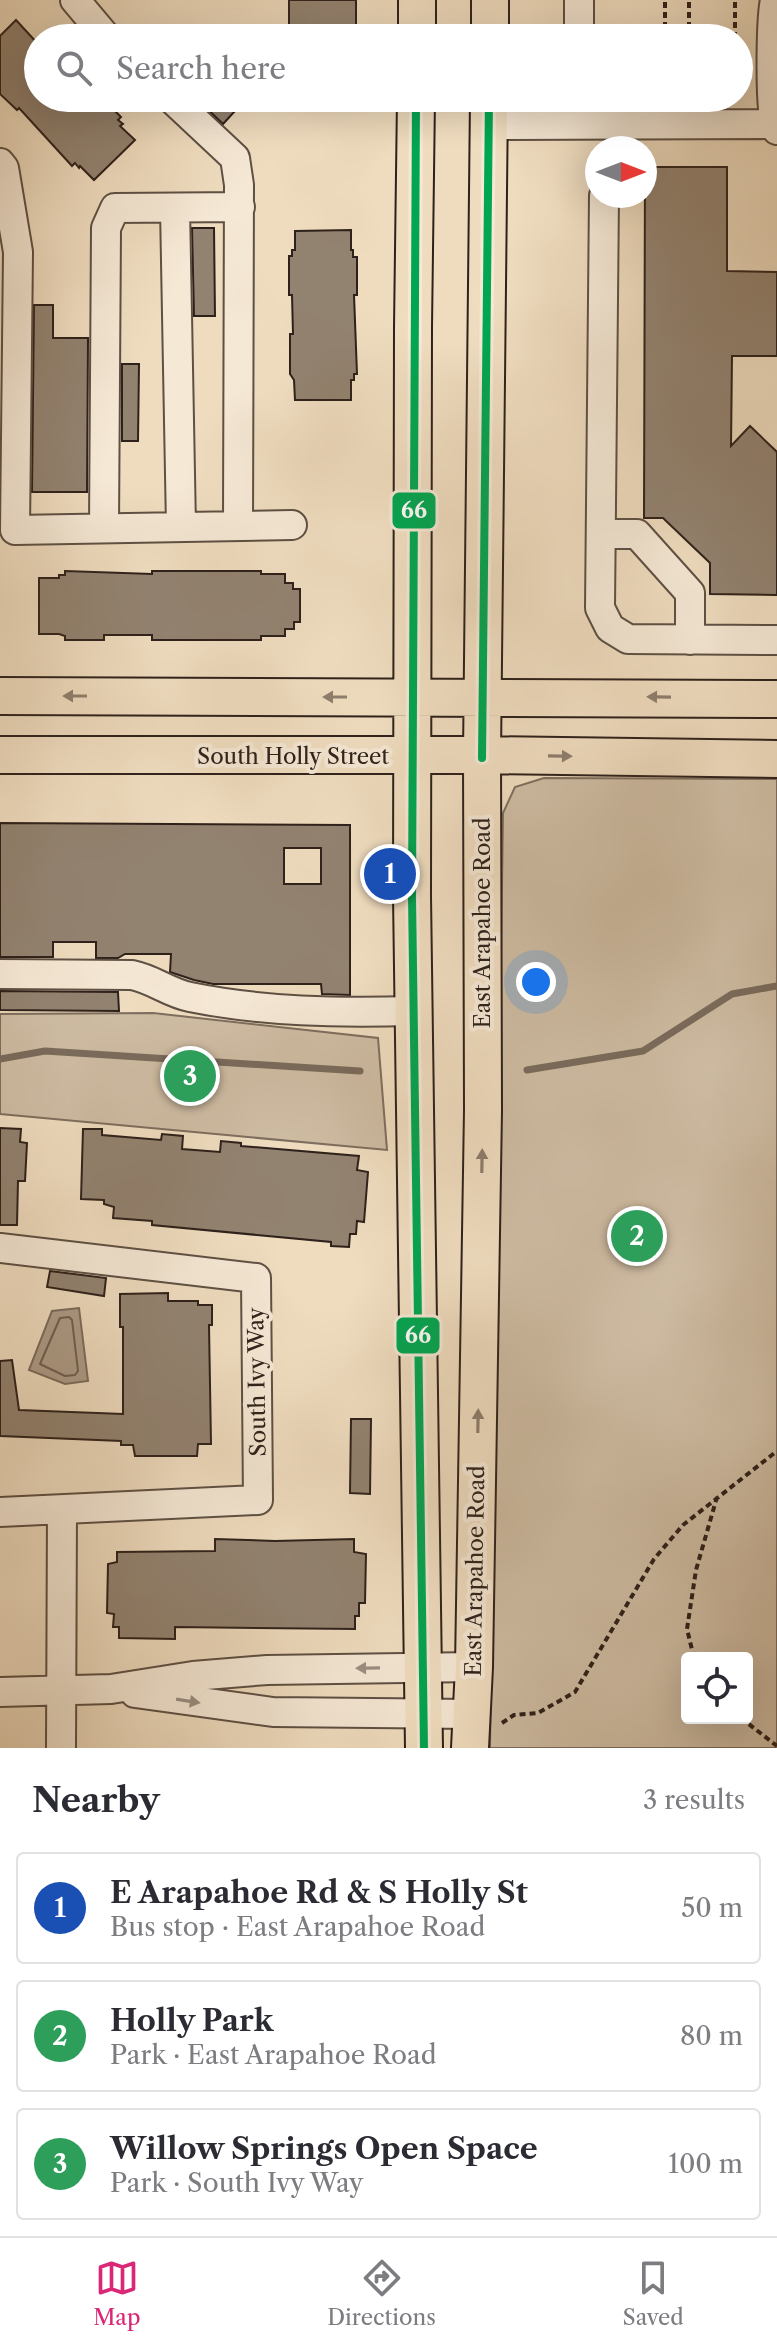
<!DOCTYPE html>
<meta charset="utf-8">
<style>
:root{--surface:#fff;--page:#f7f7f7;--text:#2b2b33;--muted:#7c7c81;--line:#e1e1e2;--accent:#db2777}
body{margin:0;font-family:"Libre Caslon Text",serif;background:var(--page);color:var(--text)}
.controls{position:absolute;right:24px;bottom:24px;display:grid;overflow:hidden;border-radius:8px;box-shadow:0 8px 32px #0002}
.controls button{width:72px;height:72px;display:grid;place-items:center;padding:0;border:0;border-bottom:2px solid var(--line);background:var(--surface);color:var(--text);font:40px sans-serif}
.compass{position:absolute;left:585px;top:136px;width:72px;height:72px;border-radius:50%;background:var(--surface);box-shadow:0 8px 32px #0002;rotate:90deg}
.you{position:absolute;left:536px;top:982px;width:28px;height:28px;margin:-20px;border:6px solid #fff;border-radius:50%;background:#1a73e8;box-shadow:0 0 0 12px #1a73e833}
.badge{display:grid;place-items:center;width:52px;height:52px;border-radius:50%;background:var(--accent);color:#fff;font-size:26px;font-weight:700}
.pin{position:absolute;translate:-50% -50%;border:4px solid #fff;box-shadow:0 2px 8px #0006}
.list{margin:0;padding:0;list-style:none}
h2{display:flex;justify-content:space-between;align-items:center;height:104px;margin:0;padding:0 32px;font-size:34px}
h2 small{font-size:26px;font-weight:400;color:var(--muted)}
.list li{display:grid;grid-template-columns:52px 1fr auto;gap:24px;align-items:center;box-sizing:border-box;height:112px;margin:0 16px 16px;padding:0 16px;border:2px solid var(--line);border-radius:8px}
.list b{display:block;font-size:30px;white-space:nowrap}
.list p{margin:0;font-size:26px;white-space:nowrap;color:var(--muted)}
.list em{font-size:26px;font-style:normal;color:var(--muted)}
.icon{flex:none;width:44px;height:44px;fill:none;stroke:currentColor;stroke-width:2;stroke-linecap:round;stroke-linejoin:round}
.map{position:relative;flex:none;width:777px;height:1748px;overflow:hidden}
.search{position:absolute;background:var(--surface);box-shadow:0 8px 32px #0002;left:24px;right:24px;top:24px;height:88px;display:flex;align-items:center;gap:20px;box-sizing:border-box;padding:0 28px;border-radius:44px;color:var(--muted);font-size:30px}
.sheet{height:488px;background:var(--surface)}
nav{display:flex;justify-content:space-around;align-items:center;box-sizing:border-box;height:112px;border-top:2px solid var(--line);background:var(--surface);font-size:22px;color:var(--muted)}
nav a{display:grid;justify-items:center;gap:4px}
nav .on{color:var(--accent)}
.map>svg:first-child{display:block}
.green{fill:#cebca3;stroke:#7e6e5f;stroke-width:2;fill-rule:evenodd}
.water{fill:#ad9c87;stroke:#7a6b5c;stroke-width:2}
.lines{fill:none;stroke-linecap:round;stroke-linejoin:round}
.shore{stroke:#6e5e51;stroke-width:2}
.stream{stroke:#7a6b5c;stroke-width:7}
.building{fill:#928270;stroke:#2e211b;stroke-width:2;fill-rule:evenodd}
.minor-casing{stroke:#5e5044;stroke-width:32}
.major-casing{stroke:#2e211b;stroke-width:40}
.path{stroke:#2e211b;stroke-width:4;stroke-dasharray:6 4;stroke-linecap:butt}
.minor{stroke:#f5e8d5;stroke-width:28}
.major{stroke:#efdcbf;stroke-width:36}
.bus-1-casing{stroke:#f5e8d5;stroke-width:14}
.bus-1{stroke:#00a651;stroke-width:8}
.oneway{fill:#8e7e6d}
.oneway2{fill:#9b8e81}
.labels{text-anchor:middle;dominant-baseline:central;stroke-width:8;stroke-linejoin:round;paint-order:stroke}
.street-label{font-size:22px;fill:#2e211b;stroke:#f5e8d5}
.line-badge{stroke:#f5e8d5;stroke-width:3}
.badge-label{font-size:22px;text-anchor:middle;font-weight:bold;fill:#fff}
</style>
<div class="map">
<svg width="777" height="1748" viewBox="0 0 777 1748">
<rect width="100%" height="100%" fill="#efdcbf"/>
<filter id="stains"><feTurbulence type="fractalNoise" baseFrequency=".0025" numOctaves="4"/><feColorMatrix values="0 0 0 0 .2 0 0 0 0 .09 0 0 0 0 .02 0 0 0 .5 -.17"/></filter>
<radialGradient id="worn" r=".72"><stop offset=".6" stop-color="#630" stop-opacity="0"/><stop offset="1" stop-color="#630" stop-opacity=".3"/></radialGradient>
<path class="green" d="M 544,778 L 777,779 L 777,1748 L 490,1748 L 503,813 L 515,787 ZM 687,1658 L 747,1658 L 747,1718 L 687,1718 Z
M 153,1013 L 378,1038 L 387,1150 L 0,1114 L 0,1014 Z"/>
<path class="water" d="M 79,1308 L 88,1381 L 65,1384 L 29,1370 L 52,1311 Z"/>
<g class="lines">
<path class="shore" d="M 60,1318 L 69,1317 L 72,1320 L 78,1371 L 75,1375 L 65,1376 L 40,1364 Z"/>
<path class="stream" d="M 0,1059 L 45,1051 L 360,1071
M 527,1070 L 643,1051 L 732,994 L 777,986"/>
</g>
<path class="building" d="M 289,0 L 356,0 L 356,38 L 289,38 Z
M 16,20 L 38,44 L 38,98 L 102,98 L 121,117 L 118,120 L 123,124 L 120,126 L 135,140 L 94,180 L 80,166 L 79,168 L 75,163 L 72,166 L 19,108 L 17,110 L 0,94 L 0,36 Z
M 196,98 L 223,98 L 235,111 L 223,124 Z
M 645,167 L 727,167 L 727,271 L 777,272 L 777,356 L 732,356 L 731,446 L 750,426 L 777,452 L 777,595 L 710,594 L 710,563 L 663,518 L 644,518 Z
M 192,228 L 214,228 L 215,316 L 194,316 Z
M 351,230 L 351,250 L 353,250 L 353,257 L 357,257 L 357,295 L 354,295 L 357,374 L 354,374 L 354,380 L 351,380 L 351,400 L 295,400 L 294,380 L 290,374 L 290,334 L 293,334 L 292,295 L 289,295 L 289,256 L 292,256 L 292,250 L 295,250 L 295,231 Z
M 34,305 L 53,305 L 53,338 L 88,338 L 87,492 L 32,492 Z
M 122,364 L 139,364 L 138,441 L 122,441 Z
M 65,571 L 152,574 L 152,571 L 261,571 L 261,574 L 285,574 L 285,583 L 293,583 L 293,589 L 300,589 L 300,622 L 294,622 L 294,629 L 285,629 L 285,636 L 261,636 L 261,640 L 152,640 L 152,635 L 104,635 L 104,640 L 65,640 L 65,636 L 59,634 L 39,634 L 39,578 L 59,578 L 59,575 L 65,575 Z
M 0,823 L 350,825 L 350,995 L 322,994 L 321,984 L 213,984 L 194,980 L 170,972 L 171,954 L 125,954 L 118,958 L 96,958 L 96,942 L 53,942 L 53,957 L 0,957 ZM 284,848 L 321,848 L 321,884 L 284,884 Z
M 0,991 L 118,992 L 119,1011 L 0,1010 Z
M 0,1128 L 21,1129 L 20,1142 L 27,1143 L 25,1181 L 18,1181 L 17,1225 L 0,1225 Z
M 83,1129 L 102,1129 L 102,1135 L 161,1140 L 162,1134 L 183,1136 L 182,1149 L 220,1152 L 221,1141 L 241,1143 L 241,1146 L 359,1156 L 357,1170 L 368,1172 L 364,1222 L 357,1221 L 356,1234 L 350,1234 L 349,1247 L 331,1246 L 331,1242 L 152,1225 L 152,1221 L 113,1218 L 114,1207 L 104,1204 L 104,1200 L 81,1199 Z
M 50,1271 L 106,1278 L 104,1296 L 47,1287 Z
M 168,1293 L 168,1301 L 198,1301 L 198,1305 L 212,1305 L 212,1325 L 209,1325 L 211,1444 L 198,1444 L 197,1456 L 135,1456 L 133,1445 L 121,1445 L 121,1441 L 0,1436 L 0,1361 L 12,1360 L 19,1410 L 123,1414 L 123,1327 L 120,1327 L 120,1294 Z
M 351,1419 L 371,1419 L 370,1494 L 350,1493 Z
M 215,1539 L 275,1541 L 354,1539 L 354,1552 L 366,1554 L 365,1603 L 359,1603 L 359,1616 L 355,1616 L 355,1629 L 175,1627 L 175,1639 L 119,1638 L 119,1627 L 113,1627 L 114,1614 L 107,1613 L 108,1564 L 117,1562 L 117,1552 L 215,1551 Z"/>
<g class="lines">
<defs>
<path id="minor" d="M 75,0 L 107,38
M 579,0 L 579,38
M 775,0 C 771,18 769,116 777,130
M 171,98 L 235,158 L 239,185 L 238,526
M 579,98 L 579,123
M 489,125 L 774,124
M 0,163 L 4,168 L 18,252 L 15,530 L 292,525
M 604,196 L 600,608 L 610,628 L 628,639 L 777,640
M 175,208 L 181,527
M 104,528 L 106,228 L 115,208 L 240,207
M 601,534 L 637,534 L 690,593 L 690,640
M 0,974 L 132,975 C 153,979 169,993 190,997 C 264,1012 338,1013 413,1011
M 0,1248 L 256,1278 L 258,1500 L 0,1512
M 0,1692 L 111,1689 L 193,1676 L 267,1670 L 474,1667
M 135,1693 L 273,1712 L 472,1714
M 61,1748 L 62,1511"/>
<path id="major" d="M 417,38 L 417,0
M 490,38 L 490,0
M 416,98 L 413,327 L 412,896 L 424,1748
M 0,696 L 777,699
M 0,755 L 482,755 L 777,759
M 470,1748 L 474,1667 L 483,1110 L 482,755 L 489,98"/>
</defs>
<use href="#minor" class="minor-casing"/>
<use href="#major" class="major-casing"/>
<path class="path" d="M 665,2 L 665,38
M 689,2 L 689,38
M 735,2 L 735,38
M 694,1658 L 687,1629 L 696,1570 L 717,1497
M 741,1718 L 777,1746
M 502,1723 L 514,1715 L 538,1713 L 575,1692 L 654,1559 L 683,1525 L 777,1451"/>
<use href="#minor" class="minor"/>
<use href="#major" class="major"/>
<defs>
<path id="bus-1" d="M 416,98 L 412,896 L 424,1748
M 482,758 L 489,98"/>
</defs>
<use href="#bus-1" class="bus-1-casing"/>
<use href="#bus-1" class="bus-1"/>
</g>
<defs><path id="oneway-solid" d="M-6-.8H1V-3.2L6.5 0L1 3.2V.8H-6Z" transform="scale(2)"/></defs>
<g class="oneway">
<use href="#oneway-solid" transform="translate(75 696) rotate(-180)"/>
<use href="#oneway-solid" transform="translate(335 697) rotate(-180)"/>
<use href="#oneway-solid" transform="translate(659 697) rotate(-179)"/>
<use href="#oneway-solid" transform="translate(560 756) rotate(1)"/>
<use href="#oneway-solid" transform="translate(482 1161) rotate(-89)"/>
<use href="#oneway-solid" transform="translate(478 1421) rotate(-89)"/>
</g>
<g class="oneway2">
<use href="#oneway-solid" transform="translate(368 1668) rotate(179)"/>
<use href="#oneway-solid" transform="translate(188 1701) rotate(9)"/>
</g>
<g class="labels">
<g class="street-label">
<text x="293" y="756">South Holly Street</text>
<text transform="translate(482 923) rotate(-90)">East Arapahoe Road</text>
<text transform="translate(257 1382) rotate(-91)">South Ivy Way</text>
<text transform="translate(475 1571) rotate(-89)">East Arapahoe Road</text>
</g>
</g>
<g class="line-badge">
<rect x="391" y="491" width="46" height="39" rx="8" fill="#00a651"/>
<rect x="395" y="1316" width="46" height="39" rx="8" fill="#00a651"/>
</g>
<g class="badge-label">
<text x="414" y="518">66</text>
<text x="418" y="1343">66</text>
</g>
<rect width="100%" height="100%" filter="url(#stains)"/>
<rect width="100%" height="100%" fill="url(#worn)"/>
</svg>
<div class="controls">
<button><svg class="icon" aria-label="locate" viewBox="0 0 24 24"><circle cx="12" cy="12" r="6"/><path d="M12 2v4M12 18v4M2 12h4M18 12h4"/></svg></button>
</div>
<svg class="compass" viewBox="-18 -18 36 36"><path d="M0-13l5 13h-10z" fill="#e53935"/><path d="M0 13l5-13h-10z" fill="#7c7c81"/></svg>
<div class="you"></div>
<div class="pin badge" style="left:390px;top:874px;background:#1a4fb4">1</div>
<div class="pin badge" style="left:637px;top:1236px;background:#2e9e5b">2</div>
<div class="pin badge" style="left:190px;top:1076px;background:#2e9e5b">3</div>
<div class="search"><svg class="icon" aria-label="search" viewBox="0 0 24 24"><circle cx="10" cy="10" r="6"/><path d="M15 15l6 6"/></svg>Search here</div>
</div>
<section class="sheet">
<h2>Nearby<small>3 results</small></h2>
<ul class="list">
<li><span class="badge" style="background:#1a4fb4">1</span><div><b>E Arapahoe Rd &amp; S Holly St</b><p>Bus stop · East Arapahoe Road</p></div><em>50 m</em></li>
<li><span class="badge" style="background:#2e9e5b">2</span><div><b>Holly Park</b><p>Park · East Arapahoe Road</p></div><em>80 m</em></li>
<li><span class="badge" style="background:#2e9e5b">3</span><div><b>Willow Springs Open Space</b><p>Park · South Ivy Way</p></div><em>100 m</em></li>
</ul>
</section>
<nav>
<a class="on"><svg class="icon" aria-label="map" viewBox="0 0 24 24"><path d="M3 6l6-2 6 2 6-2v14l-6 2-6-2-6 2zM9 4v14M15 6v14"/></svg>Map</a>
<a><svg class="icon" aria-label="directions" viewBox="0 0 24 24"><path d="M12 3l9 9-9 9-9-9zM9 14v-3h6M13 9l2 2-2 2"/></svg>Directions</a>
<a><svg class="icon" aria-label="saved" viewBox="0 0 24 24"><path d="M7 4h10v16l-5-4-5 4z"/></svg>Saved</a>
</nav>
